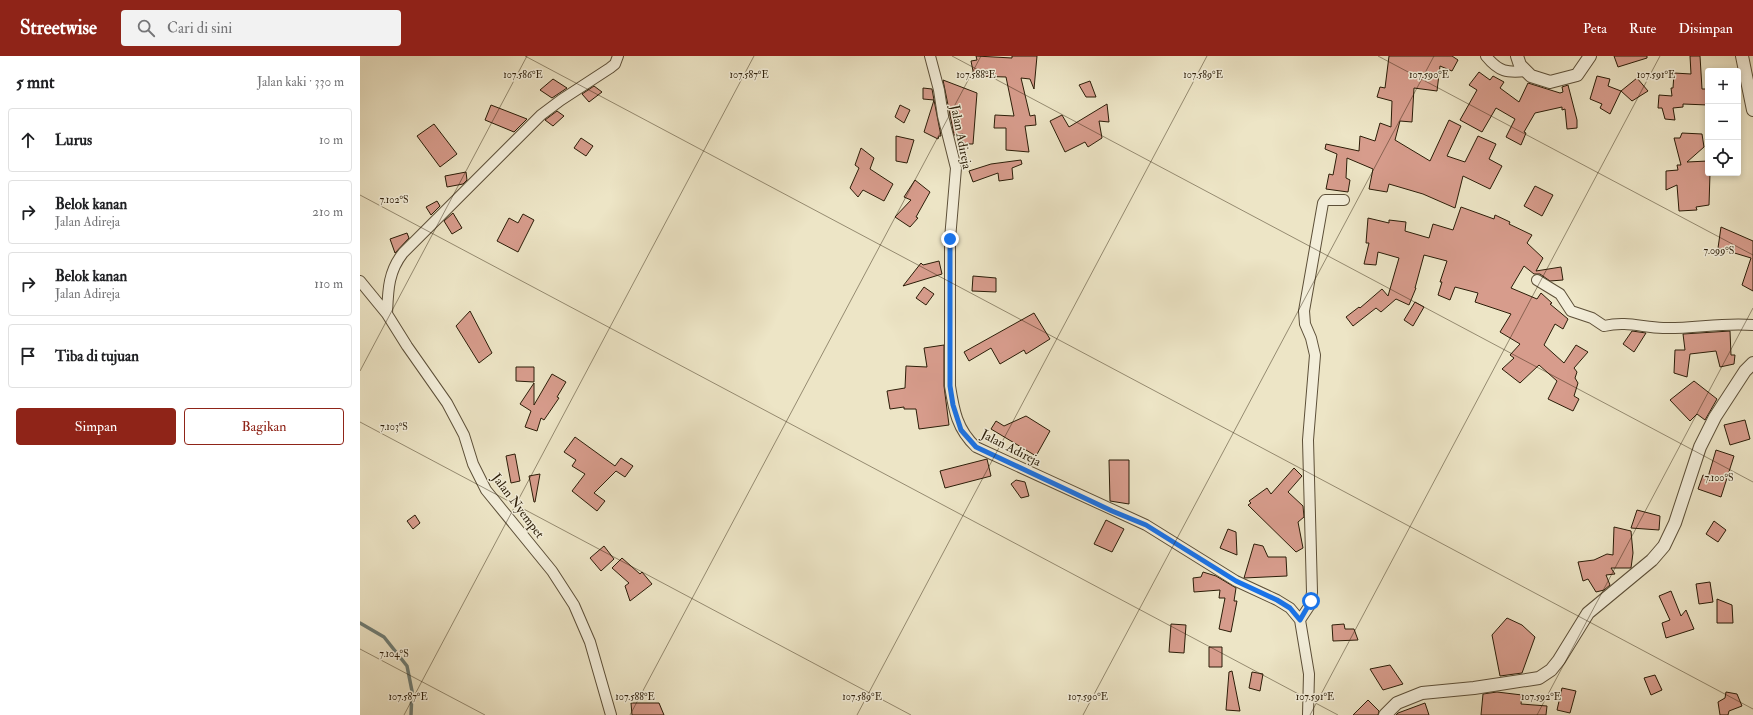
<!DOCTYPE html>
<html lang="id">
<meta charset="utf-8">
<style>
:root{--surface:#fff;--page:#f2f2f2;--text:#202124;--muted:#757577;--line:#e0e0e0;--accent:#8f2418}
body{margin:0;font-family:"IM FELL Double Pica",serif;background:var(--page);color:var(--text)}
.controls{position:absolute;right:12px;top:12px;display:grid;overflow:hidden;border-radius:4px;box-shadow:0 2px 6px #0003}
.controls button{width:36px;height:36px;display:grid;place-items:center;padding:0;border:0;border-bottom:1px solid var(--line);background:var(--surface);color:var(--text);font:20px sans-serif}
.stop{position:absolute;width:12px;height:12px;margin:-9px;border:3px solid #1a73e8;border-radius:50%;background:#fff}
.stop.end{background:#1a73e8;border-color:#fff;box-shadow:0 1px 4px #0008}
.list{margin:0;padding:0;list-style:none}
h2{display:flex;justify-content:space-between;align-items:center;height:52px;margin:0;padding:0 16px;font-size:17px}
h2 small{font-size:13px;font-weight:400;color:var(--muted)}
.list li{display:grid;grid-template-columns:26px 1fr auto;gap:12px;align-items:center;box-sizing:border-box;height:64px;margin:0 8px 8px;padding:0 8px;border:1px solid var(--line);border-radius:4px}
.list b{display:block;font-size:15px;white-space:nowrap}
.list p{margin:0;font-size:13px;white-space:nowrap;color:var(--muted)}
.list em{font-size:13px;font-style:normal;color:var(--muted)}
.actions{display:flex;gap:8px;padding:12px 16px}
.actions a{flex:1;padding:9px 0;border:1px solid var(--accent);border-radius:4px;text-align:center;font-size:14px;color:var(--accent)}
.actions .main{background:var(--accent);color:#fff}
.icon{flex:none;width:22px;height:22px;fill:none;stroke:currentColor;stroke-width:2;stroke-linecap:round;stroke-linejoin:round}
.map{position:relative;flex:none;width:1393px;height:659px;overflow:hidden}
header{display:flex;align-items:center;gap:24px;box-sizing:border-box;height:56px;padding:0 20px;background:var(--accent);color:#fff}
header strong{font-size:19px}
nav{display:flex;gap:22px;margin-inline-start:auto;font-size:14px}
.search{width:280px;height:36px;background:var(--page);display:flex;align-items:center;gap:10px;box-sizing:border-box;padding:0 14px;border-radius:4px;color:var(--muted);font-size:15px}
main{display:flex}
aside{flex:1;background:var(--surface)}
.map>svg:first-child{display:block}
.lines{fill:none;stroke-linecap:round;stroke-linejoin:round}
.stream{stroke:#6f7d75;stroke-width:3.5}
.building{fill:#d79c8c;stroke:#2b1d08}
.minor-casing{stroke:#5c4f38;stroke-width:12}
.tertiary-casing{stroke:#5c4f38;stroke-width:14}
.minor{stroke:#f3eeda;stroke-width:10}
.tertiary{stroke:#f3eeda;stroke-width:12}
.route{stroke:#1a73e8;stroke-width:5}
.ticks{fill:none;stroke:#2b1d08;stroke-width:1;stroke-opacity:0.45}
.labels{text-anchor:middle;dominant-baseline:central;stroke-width:3;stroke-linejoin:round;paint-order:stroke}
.street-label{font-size:13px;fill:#2b1d08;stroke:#f3eeda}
.ticks-label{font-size:10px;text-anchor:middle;fill:#2b1d08;stroke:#f3eeda;stroke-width:3;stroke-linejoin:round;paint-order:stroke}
</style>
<header>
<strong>Streetwise</strong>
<div class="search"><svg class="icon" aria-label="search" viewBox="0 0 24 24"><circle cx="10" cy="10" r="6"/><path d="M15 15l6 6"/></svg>Cari di sini</div>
<nav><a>Peta</a><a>Rute</a><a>Disimpan</a></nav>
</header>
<main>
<aside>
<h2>5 mnt<small>Jalan kaki · 330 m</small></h2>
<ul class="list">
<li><svg class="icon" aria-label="ahead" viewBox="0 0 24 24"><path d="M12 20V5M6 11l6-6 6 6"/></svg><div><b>Lurus</b></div><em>10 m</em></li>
<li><svg class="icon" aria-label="right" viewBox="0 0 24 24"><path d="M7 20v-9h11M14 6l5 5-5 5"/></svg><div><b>Belok kanan</b><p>Jalan Adireja</p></div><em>210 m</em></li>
<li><svg class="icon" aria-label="right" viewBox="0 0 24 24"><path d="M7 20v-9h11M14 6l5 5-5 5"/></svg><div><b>Belok kanan</b><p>Jalan Adireja</p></div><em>110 m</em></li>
<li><svg class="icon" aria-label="arrive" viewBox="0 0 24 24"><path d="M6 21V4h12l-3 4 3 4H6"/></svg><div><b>Tiba di tujuan</b></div></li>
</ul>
<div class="actions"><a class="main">Simpan</a><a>Bagikan</a></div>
</aside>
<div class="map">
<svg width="1393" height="659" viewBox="0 0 1393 659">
<rect width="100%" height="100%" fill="#ede5c6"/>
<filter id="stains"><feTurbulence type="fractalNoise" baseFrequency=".005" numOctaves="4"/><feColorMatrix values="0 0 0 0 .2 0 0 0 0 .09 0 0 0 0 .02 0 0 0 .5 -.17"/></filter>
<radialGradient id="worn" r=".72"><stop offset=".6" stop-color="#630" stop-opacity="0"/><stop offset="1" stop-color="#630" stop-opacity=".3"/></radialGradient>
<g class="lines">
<path class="stream" d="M 0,567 L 24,581 L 47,610 L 52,635 L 51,659"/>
</g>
<path class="building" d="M 616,0 L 652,2 L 652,0 L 677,0 L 674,33 L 670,23 L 661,22 L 670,60 L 675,59 L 676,69 L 665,70 L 669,96 L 646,94 L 646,72 L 634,72 L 635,59 L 654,60 L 646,21 L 614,20 L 611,5 L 617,4 Z
M 1029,0 L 1092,0 L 1098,4 L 1092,15 L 1080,10 L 1077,35 L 1054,32 L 1052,66 L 1040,65 L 1035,84 L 1070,105 L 1089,64 L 1101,70 L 1087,100 L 1105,106 L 1118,80 L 1136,88 L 1129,103 L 1142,110 L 1130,133 L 1103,120 L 1095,152 L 1063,138 L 1029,128 L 1027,136 L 1009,133 L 1013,113 L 987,102 L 986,122 L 990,124 L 988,136 L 966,133 L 969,118 L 973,119 L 977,98 L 965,93 L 966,88 L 999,95 L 1000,80 L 1015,85 L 1020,67 L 1031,71 L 1032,45 L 1017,41 L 1020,31 L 1025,32 Z
M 1254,0 L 1287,0 L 1287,2 L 1258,11 Z
M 1330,0 L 1340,0 L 1342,33 L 1347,33 L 1348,49 L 1323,48 L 1323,51 L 1313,52 L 1315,64 L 1305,63 L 1302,52 L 1298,52 L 1299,39 L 1312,40 L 1311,32 L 1313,32 L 1314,17 L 1331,18 Z
M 1119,16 L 1130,24 L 1133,20 L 1144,26 L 1140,32 L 1159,46 L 1168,27 L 1200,37 L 1203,36 L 1202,31 L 1208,29 L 1217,64 L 1217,72 L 1207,73 L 1205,53 L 1202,54 L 1202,51 L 1175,57 L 1164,76 L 1166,77 L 1161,89 L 1146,81 L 1155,63 L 1136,52 L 1122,76 L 1100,64 L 1117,34 L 1109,29 Z
M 1237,20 L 1250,23 L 1248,30 L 1261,35 L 1250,58 L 1240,52 L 1242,48 L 1230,43 Z
M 1277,22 L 1288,35 L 1272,45 L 1261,35 Z
M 193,23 L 207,32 L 192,42 L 180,34 Z
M 583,24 L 617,37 L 613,88 L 602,88 L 603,78 L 594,79 Z
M 730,25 L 736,41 L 726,41 L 719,29 Z
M 234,30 L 242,36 L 229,46 L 222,38 Z
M 563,32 L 572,33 L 574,44 L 563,43 Z
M 574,44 L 581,80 L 579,80 L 578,83 L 564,76 Z
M 747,48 L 749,66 L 739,65 L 742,82 L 728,91 L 725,86 L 705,96 L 690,65 L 702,59 L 709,71 Z
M 131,49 L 167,63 L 154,76 L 125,64 Z
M 540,49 L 550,54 L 544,67 L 535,61 Z
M 197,55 L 204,60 L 193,70 L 185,64 Z
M 74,68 L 97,98 L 80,111 L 57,80 Z
M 1322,77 L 1342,78 L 1344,91 L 1327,106 L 1348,105 L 1348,117 L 1350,117 L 1349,149 L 1336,151 L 1337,154 L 1319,155 L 1317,129 L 1306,134 L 1306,115 L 1318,114 L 1317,109 L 1321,109 L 1314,82 L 1320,82 Z
M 536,80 L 554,84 L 547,107 L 536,105 Z
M 221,82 L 233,90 L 226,100 L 214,92 Z
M 501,92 L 514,102 L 510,113 L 533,128 L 524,145 L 503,134 L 498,141 L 490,132 L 499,112 L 495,109 Z
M 661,104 L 662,108 L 652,112 L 653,123 L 639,125 L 638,117 L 613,126 L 609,115 L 631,108 Z
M 106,116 L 107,124 L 103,128 L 87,131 L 85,120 Z
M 555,124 L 570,136 L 556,161 L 558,162 L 550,171 L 535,161 L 551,144 L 544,141 Z
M 1175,130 L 1193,139 L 1182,160 L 1164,150 Z
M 77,145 L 80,150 L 71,159 L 66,151 Z
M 1101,151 L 1134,163 L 1135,159 L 1150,166 L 1149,168 L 1172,179 L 1167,187 L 1183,202 L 1176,215 L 1201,211 L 1203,224 L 1190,225 L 1180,218 L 1174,218 L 1164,210 L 1151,232 L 1177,243 L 1181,237 L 1192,247 L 1190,248 L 1208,263 L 1203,273 L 1195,268 L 1184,289 L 1204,307 L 1216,289 L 1228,296 L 1214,312 L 1217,316 L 1215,322 L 1218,327 L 1214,340 L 1219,343 L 1213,355 L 1188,343 L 1197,325 L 1179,309 L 1160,327 L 1142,313 L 1154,302 L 1150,299 L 1160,288 L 1140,276 L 1151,258 L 1115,246 L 1118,237 L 1095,231 L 1090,244 L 1078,239 L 1082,226 L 1080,226 L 1087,205 L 1064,199 L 1055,232 L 1056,232 L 1049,249 L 1036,243 L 1021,256 L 1016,252 L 993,270 L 986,261 L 999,251 L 1000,252 L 1022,233 L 1028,240 L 1039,202 L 1018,196 L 1016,209 L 1004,208 L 1009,187 L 1006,187 L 1008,162 L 1029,167 L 1029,164 L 1046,166 L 1045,175 L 1069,182 L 1073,168 L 1093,174 Z
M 93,157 L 102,172 L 92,178 L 84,165 Z
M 163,158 L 174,164 L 158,196 L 137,185 L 149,162 L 158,167 Z
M 1361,171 L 1393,185 L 1393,235 L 1382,229 L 1391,202 L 1358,192 Z
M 47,177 L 49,182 L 35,197 L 30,183 Z
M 579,205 L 582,218 L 543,230 L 561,207 L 563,209 Z
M 613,220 L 636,222 L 636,236 L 612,235 Z
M 564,231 L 574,238 L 566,249 L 556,242 Z
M 1055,246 L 1064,251 L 1053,270 L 1044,264 Z
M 110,255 L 132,297 L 119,307 L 96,270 Z
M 674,257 L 690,283 L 666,298 L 664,294 L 640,308 L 631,292 L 609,305 L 604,296 Z
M 1272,275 L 1286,277 L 1274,296 L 1263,288 Z
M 1370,275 L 1371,299 L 1375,299 L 1374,308 L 1360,311 L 1356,295 L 1330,298 L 1327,321 L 1314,317 L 1315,294 L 1325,294 L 1323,278 Z
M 584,289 L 584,330 L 589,369 L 559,373 L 556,353 L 544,353 L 544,351 L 530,353 L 527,335 L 545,332 L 546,310 L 567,311 L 564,292 Z
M 156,311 L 174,311 L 174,326 L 156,325 Z
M 192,318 L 206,326 L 197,341 L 199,342 L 184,364 L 181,362 L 177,375 L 165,371 L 171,355 L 160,348 L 174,327 L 174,349 Z
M 1334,325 L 1357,343 L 1345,364 L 1337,358 L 1330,365 L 1310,344 Z
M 666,360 L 690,375 L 676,400 L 631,373 L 636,365 L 644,370 Z
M 1385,364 L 1390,383 L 1370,389 L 1364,369 Z
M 215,381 L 255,410 L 261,402 L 273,410 L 265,421 L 256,415 L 234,437 L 245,445 L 237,455 L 212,435 L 225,418 L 212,410 L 216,404 L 204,396 Z
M 1356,394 L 1374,400 L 1361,441 L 1338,433 L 1343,419 L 1348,421 Z
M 155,398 L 160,425 L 151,427 L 146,400 Z
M 627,403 L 631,420 L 585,432 L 580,415 Z
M 749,404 L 769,404 L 769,448 L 750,445 Z
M 934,412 L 942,420 L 928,436 L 943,450 L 944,461 L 938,466 L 943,492 L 936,496 L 888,449 L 891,447 L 889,445 L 907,432 L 911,438 Z
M 180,418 L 175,446 L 174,446 L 169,420 Z
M 656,424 L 665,426 L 669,440 L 661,442 L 651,428 Z
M 1277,454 L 1300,460 L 1299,474 L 1271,472 Z
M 55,459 L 60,467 L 53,473 L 47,465 Z
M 746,464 L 764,473 L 752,496 L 734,488 Z
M 1354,465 L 1366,474 L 1358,486 L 1346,478 Z
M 1254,471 L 1271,475 L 1273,497 L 1271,512 L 1251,512 L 1255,518 L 1246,519 L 1250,529 L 1244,534 L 1236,536 L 1228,523 L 1223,525 L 1218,506 L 1234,504 L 1247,498 L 1253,499 Z
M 868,473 L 876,476 L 877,499 L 860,492 Z
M 894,488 L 903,490 L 908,501 L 926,501 L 927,520 L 884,522 Z
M 244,490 L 254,503 L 241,515 L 230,502 Z
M 262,502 L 280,518 L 282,516 L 292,528 L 270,545 L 265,530 L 269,527 L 252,512 Z
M 843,516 L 856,520 L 876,532 L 874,545 L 877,545 L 871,576 L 859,573 L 865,542 L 859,542 L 860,534 L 834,536 L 833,522 L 841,521 Z
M 1350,526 L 1353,546 L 1339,548 L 1336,528 Z
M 1311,535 L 1321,560 L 1326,554 L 1334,573 L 1306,582 L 1302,567 L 1310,564 L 1299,540 Z
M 1357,543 L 1372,549 L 1373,567 L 1357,567 Z
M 1147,562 L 1162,569 L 1175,581 L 1162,617 L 1140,620 L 1132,579 Z
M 811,568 L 826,569 L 824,597 L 809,596 Z
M 984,568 L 985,573 L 994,573 L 998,584 L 973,585 L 972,569 Z
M 849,591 L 862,591 L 862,611 L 849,611 Z
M 1030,609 L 1043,628 L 1023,634 L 1010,613 Z
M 872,615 L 880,655 L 866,654 L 869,616 Z
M 892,616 L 903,618 L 900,635 L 889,632 Z
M 1295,619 L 1302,634 L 1291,639 L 1284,622 Z
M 1202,632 L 1216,635 L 1210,657 L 1197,654 Z
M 1137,636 L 1162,639 L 1161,648 L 1187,650 L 1186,659 L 1121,659 L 1123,638 Z
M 1366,636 L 1377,638 L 1382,650 L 1369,655 L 1368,659 L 1360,659 L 1358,646 L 1365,642 Z
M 1008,644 L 1019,655 L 1018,659 L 993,659 Z
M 271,647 L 299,647 L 304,659 L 272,659 Z
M 1065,647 L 1069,659 L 1036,659 L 1038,657 Z"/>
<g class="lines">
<defs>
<path id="minor" d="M 570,0 L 579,34 L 583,60 L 596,112 L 590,183 L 590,330 C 594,355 597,373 616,391 L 786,469 L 876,525 L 917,544 L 930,552 L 940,564 L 949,618 L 948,659
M 1126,0 C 1139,16 1147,17 1166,15
M 1177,224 L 1200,238 L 1211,255 L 1232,262 L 1244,270 C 1266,265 1281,271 1303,272 C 1333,273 1363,266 1393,269
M 0,225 L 27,258 L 47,290 L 87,347 L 104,379 L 113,408 L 126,434 L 192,515 L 214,549 L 230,586 L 251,659
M 27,258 C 28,235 28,216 43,197 L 181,59 L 201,44 L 250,12 L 255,8 L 258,0
M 940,564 L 950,549 L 952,536 L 948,384 L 955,299 L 951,282 L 945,268 L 944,255 L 963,147 L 965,144 L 984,144"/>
<path id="tertiary" d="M 1157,0 L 1160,9 L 1171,20 L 1190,26 L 1217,19 L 1230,0
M 1382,0 L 1393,54
M 1025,659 L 1037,647 L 1062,637 L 1114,632 L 1179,622 L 1191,614 L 1199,604 L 1228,557 L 1292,504 L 1304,490 L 1315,467 L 1340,391 L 1355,361 L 1385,315 L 1393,307"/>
</defs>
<use href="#minor" class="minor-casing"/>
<use href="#tertiary" class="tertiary-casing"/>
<use href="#minor" class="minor"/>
<use href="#tertiary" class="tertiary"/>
</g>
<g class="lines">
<path class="route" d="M 590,183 L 590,330 L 593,349 L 601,374 L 616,391 L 752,455 L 786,469 L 876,525 L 917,544 L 930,552 L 940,564 L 951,545"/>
</g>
<path class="ticks" d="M 165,0 L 1393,653M 592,0 L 1393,426M 1018,0 L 1393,199M 0,139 L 978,659M 0,315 L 167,0M 0,366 L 551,659M 0,593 L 125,659M 44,659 L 394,0M 270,659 L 621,0M 497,659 L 847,0M 723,659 L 1074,0M 950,659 L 1300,0M 1177,659 L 1393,252"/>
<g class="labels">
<g class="street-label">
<text transform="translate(601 81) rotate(79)">Jalan Adireja</text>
<text transform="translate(651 392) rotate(27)">Jalan Adireja</text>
<text transform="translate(158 450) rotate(53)">Jalan Nyempet</text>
</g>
</g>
<g class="ticks-label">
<text x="163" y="22">107.586°E</text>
<text x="389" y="22">107.587°E</text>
<text x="616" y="22">107.588°E</text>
<text x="843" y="22">107.589°E</text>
<text x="1069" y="22">107.590°E</text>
<text x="1296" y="22">107.591°E</text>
<text x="34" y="147">7.102°S</text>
<text x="1359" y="198">7.099°S</text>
<text x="34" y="374">7.103°S</text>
<text x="1359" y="425">7.100°S</text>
<text x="34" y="601">7.104°S</text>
<text x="48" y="644">107.587°E</text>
<text x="275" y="644">107.588°E</text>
<text x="502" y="644">107.589°E</text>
<text x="728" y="644">107.590°E</text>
<text x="955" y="644">107.591°E</text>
<text x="1181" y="644">107.592°E</text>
</g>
<rect width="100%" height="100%" filter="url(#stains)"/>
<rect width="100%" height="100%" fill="url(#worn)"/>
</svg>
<div class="controls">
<button>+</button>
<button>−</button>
<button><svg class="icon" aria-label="locate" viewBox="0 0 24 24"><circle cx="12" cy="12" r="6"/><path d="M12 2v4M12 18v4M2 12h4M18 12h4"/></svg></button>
</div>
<div class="stop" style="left:951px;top:545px"></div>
<div class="stop end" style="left:590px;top:183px"></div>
</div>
</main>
